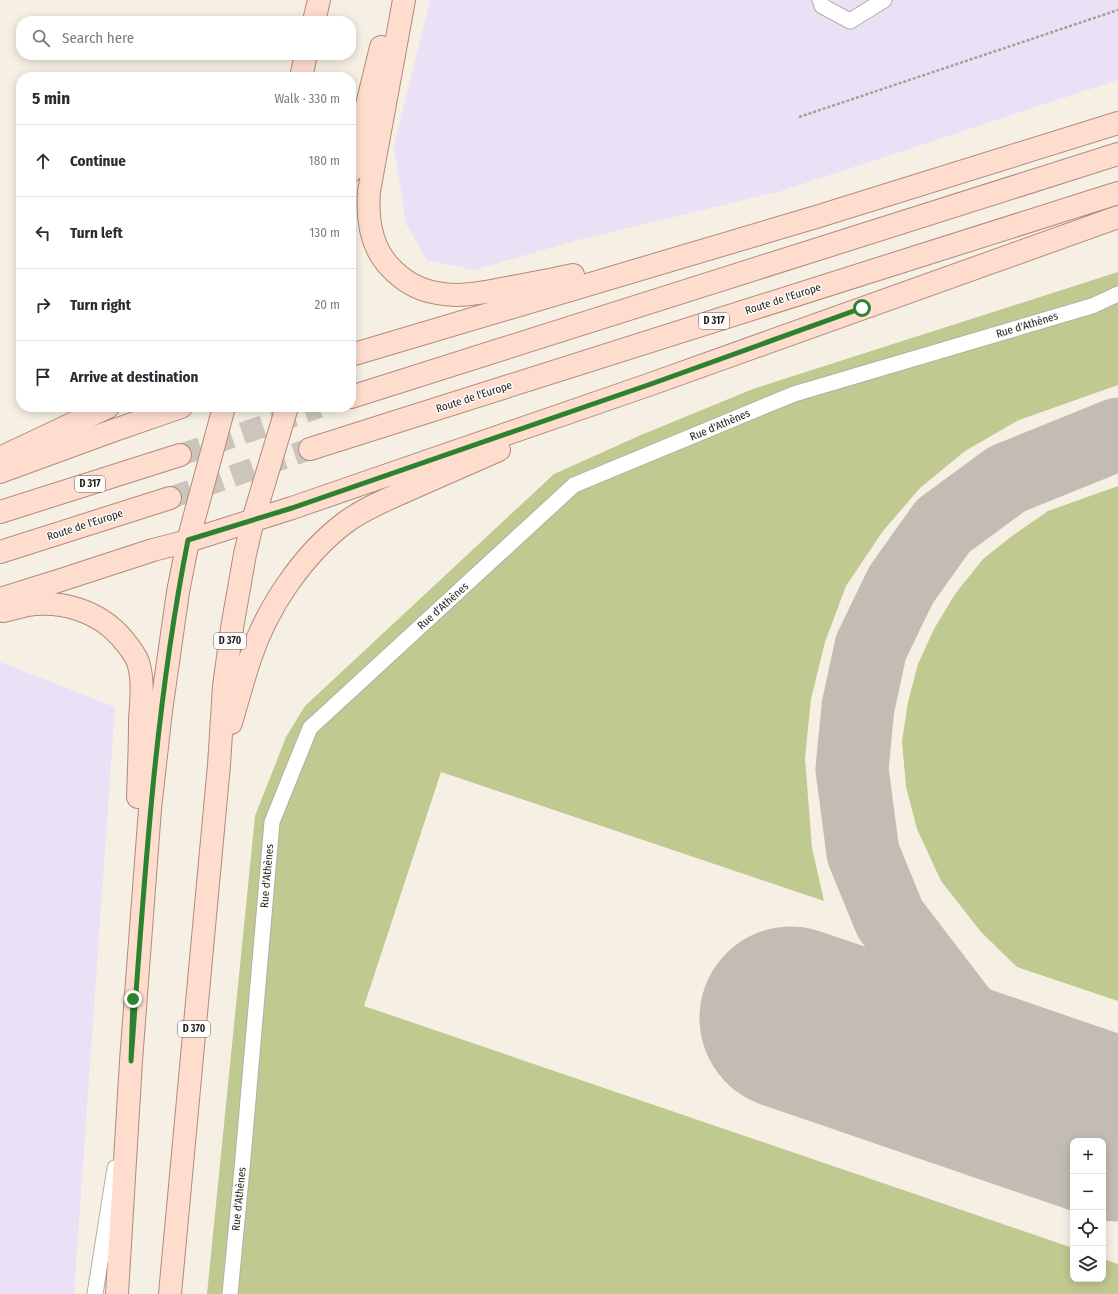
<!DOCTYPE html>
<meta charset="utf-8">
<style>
:root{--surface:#fff;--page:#f2f2f3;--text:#2b2b33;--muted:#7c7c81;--line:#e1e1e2}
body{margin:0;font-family:"Fira Sans Condensed",sans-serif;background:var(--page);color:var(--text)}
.controls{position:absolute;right:12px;bottom:12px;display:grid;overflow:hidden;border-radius:8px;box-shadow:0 2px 10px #0003}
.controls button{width:36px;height:36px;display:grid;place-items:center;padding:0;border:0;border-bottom:1px solid var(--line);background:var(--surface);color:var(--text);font:20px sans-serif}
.stop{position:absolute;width:12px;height:12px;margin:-9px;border:3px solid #2d8230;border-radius:50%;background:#fff}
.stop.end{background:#2d8230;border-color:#fff;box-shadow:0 1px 4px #0008}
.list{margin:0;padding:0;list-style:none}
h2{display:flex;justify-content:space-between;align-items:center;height:52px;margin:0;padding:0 16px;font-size:17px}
h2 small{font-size:13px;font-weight:400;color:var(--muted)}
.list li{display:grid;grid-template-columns:26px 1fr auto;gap:12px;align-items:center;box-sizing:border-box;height:72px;padding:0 16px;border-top:1px solid var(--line)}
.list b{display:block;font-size:15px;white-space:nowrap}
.list em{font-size:13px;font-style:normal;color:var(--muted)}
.icon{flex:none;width:22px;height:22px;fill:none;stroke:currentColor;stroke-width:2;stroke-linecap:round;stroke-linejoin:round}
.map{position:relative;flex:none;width:1118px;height:1294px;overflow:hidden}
.search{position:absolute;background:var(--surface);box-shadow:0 2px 10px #0003;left:16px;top:16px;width:340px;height:44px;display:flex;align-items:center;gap:10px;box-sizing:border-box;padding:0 14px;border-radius:16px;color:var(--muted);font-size:15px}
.panel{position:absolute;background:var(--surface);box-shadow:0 2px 10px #0003;left:16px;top:72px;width:340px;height:340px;border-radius:16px}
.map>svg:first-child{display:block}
.industrial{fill:#eae1f7}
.grass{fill:#c0c98f}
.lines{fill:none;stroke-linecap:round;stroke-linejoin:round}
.taxiway{stroke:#c2bcb2;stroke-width:73}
.runway{stroke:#c2bcb2;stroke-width:183}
.primary-tunnel{stroke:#cbc5bc;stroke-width:22;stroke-dasharray:22 11;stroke-linecap:butt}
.lane-casing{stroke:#b4aea4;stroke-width:17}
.primary-casing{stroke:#b08b7a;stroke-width:24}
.path{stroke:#a6a198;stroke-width:2.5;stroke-dasharray:3 2;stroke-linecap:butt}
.lane{stroke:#fff;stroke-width:15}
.primary{stroke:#feddce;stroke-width:22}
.route{stroke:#2d8230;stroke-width:5}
.labels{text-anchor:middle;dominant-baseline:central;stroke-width:3;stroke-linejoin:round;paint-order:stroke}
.shield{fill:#fefdfb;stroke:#63615e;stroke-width:1}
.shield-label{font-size:10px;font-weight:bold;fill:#201e1a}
.street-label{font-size:11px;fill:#201e1a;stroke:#fefdfb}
</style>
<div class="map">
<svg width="1118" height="1294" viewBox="0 0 1118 1294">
<rect width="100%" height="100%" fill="#f6efe4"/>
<path class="industrial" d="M 430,0 L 1118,0 L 1118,80 L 778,192 L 578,240 L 474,270 L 427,260 L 406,224 L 394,146 Z
M 0,662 L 115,707 L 74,1294 L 0,1294 Z"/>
<path class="grass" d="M 1118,272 L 1118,385 L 1019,420 L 965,451 L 920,488 L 883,531 L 846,586 L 825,642 L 811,699 L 805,758 L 812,848 L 824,901 L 441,772 L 364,1006 L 1073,1248 L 1073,1279 L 1103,1279 L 1103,1259 L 1118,1264 L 1118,1294 L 207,1294 L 255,816 L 286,737 L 305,706 L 554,474 L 641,435 L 753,389 Z
M 1118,486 L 1118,1001 L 1017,967 L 981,932 L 941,881 L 917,829 L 906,787 L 902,741 L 908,702 L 918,664 L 934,629 L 955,594 L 983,559 L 1012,536 L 1048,511 Z"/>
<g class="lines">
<path class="taxiway" d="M 1107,1126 L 1035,1085 L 965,1017 L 890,919 L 863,853 L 852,769 L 858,707 L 871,647 L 901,585 L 943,526 L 1007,479 L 1118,434"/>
<path class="runway" d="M 791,1018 L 1118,1130"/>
<path class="primary-tunnel" d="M 180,455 L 319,407
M 170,498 L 310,449"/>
<defs>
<path id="lane" d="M 820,0 L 822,6 L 850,21 L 884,0
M 95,1294 L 115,1168
M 230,1294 L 243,1158 L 272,822 L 310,728 L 574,485 L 794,394 L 1092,306 L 1118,294"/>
<path id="primary" d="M 404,0 L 369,191 C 367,218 370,246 390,267 C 403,281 418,290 437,293 C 460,298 485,292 507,288 C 529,284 551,280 573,275
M 314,21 L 319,0
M 301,77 L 306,55
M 351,171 L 381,47
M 351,355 L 816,217 L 1118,123
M 351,397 L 1118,154
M 310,449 L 1118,193
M 2,457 L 108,407
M 0,472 L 112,431 L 181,407
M 0,512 L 180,455
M 0,552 L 170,498
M 0,599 L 61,580 L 153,550 L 188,541 L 292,508 L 651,384 L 1118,217
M 3,611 C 11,609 19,607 27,605 C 62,600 98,611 121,637 C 127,644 135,654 138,662 C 144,681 141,701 140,720 C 140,746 139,771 138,797
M 231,723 C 237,702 243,680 250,659 C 266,609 303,554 346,522 C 365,508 388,499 410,489 C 440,476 470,463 499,450
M 117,1294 L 131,1061 L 150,809 L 161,711 L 178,592 L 188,541 L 224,407
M 170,1294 L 219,765 L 224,686 L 232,628 L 245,554 L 253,520 L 287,407"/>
</defs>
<use href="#lane" class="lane-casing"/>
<use href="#primary" class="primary-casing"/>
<path class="path" d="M 799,117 L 1118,10"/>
<use href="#lane" class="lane"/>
<use href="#primary" class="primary"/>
</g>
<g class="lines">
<path class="route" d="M 133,999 L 131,1061 C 144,887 154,712 188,540 L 292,508 L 651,384 L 862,308"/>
</g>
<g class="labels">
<g class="shield">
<rect x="699" y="313" width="30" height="16" rx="3"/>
<rect x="75" y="476" width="30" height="16" rx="3"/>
<rect x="214" y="633" width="32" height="16" rx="3"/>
<rect x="178" y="1021" width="32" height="16" rx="3"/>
</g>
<g class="shield-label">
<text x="714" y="321">D 317</text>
<text x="90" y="484">D 317</text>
<text x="230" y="641">D 370</text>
<text x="194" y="1029">D 370</text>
</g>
<g class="street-label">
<text transform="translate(783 299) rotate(-18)">Route de l'Europe</text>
<text transform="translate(1027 325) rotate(-17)">Rue d'Athènes</text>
<text transform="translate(474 397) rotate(-18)">Route de l'Europe</text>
<text transform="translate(720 425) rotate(-23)">Rue d'Athènes</text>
<text transform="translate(85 525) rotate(-18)">Route de l'Europe</text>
<text transform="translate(443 606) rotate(-42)">Rue d'Athènes</text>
<text transform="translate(267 876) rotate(-85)">Rue d'Athènes</text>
<text transform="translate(239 1199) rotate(-84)">Rue d'Athènes</text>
</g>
</g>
</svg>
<div class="controls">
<button>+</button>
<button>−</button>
<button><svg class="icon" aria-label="locate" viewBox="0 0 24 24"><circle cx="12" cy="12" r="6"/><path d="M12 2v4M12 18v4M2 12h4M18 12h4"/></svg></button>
<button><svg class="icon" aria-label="layers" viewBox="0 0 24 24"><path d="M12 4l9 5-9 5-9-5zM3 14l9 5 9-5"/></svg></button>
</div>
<div class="stop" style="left:862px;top:308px"></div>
<div class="stop end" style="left:133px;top:999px"></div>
<div class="search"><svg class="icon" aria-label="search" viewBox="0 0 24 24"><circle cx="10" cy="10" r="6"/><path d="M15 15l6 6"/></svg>Search here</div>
<section class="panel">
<h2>5 min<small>Walk · 330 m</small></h2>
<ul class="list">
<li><svg class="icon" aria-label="ahead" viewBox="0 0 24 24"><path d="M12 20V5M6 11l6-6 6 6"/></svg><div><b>Continue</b></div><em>180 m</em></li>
<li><svg class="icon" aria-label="left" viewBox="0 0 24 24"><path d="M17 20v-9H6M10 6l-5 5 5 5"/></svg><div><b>Turn left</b></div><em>130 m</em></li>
<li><svg class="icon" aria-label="right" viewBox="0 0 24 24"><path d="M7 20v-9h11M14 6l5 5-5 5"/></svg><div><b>Turn right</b></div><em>20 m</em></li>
<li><svg class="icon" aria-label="arrive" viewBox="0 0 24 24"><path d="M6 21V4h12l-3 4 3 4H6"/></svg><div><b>Arrive at destination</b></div></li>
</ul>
</section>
</div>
